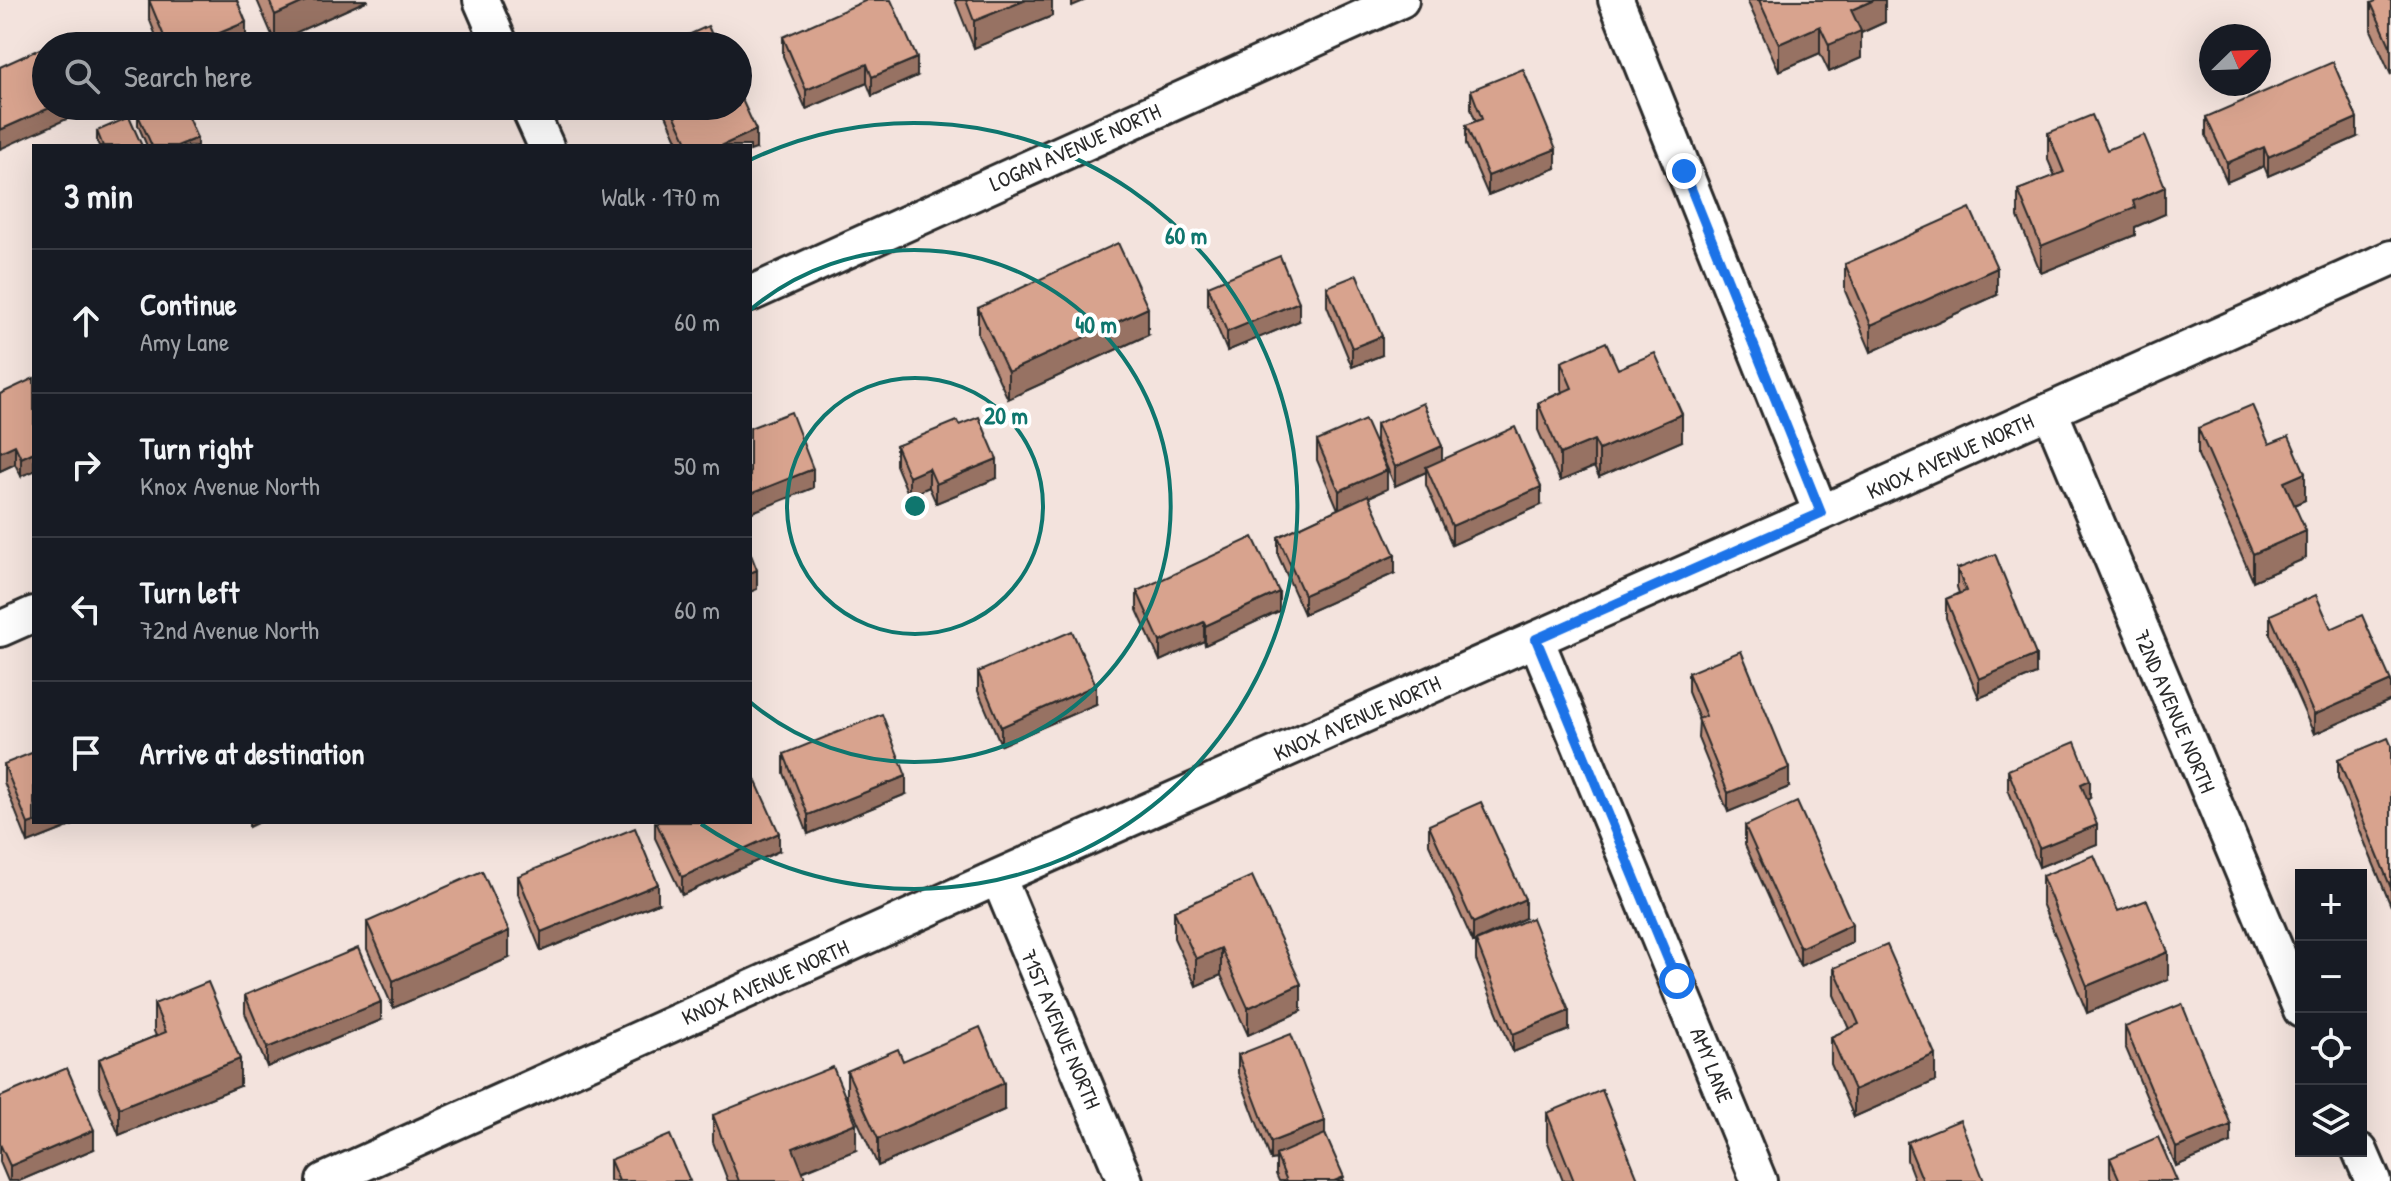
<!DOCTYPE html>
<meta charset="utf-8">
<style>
:root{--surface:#171b24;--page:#20242c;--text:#f1f3f6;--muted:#9ea1a6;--line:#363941}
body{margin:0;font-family:"Patrick Hand",sans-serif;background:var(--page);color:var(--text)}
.controls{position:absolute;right:24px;bottom:24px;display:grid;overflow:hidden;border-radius:0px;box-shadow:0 8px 32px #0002}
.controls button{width:72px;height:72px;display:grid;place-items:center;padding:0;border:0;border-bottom:2px solid var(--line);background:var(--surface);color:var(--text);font:40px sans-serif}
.compass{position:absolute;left:2199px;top:24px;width:72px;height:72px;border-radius:50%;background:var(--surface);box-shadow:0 8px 32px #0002;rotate:67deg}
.stop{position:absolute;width:24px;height:24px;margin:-18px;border:6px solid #1a73e8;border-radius:50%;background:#fff}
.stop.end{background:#1a73e8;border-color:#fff;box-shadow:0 2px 8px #0008}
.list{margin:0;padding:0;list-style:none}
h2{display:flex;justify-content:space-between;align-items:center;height:104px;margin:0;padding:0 32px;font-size:34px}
h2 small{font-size:26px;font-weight:400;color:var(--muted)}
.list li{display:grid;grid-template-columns:52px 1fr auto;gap:24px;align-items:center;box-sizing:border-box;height:144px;padding:0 32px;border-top:2px solid var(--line)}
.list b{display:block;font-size:30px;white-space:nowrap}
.list p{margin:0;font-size:26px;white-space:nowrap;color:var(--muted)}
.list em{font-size:26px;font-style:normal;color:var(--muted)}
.icon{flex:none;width:44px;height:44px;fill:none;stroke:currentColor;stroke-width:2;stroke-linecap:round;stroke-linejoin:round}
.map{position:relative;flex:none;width:2391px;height:1181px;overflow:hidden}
.search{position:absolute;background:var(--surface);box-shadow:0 8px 32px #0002;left:32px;top:32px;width:720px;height:88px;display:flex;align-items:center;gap:20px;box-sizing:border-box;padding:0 28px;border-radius:44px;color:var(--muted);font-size:30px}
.panel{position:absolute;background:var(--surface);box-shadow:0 8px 32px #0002;left:32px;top:144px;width:720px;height:680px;border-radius:0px}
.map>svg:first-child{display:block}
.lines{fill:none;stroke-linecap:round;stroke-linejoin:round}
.street-casing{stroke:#2b2b2b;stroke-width:40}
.street{stroke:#fff;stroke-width:34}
.wall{fill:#ba8c7a;stroke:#2b2b2b;stroke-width:2}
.shaded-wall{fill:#977263;stroke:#2b2b2b;stroke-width:2}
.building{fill:#d8a38e;stroke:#2b2b2b;stroke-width:2}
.route{stroke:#1a73e8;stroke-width:10}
.ring{fill:none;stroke:#0f766e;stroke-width:4}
.labels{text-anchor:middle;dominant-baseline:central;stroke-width:8;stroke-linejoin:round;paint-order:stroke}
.street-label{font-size:22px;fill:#2b2b2b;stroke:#fff}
.centre{fill:#0f766e;stroke:#fff;stroke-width:4}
.ring-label{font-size:24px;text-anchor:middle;font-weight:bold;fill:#0f766e;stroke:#fff;stroke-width:8;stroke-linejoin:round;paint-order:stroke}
</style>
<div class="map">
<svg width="2391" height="1181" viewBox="0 0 2391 1181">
<rect width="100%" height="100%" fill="#f3e3dd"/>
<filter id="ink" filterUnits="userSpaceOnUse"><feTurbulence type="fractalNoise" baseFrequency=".0125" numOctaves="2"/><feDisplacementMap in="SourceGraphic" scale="16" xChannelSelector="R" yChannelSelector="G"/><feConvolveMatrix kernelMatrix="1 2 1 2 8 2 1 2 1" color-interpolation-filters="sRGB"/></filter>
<g filter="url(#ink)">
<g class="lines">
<defs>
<path id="street" d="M 481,0 L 501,46
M 1616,0 L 1821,513
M 528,106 L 546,146
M 750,294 L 1401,0
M 2050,411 L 2301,1010
M 0,629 L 34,614
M 1536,639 L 1759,1181
M 998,877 L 1125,1181
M 2360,1151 L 2373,1181
M 324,1181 L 998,877 L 1821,513 L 2391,258"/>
</defs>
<use href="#street" class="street-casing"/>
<use href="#street" class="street"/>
</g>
<path class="wall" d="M 149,0 L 246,41 L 233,46 L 160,46 L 149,18 Z
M 257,0 L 368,0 L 275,42 Z
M 955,0 L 1052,0 L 1052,16 L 974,48 Z
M 1747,0 L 1885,0 L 1885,22 L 1861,33 L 1861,58 L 1829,72 L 1820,53 L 1779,71 Z
M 2391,0 L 2391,75 L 2371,30 L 2371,3 Z
M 783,37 L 917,76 L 872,96 L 867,83 L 806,109 L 783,56 Z
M 1471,90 L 1556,168 L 1488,195 L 1466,144 L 1466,125 L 1476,122 L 1471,109 Z
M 662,106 L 738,106 L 756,149 L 750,146 L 680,146 Z
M 138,115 L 197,146 L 147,146 L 138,125 Z
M 2206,117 L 2357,137 L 2268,176 L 2264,166 L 2227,182 L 2206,136 Z
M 97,131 L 142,146 L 99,146 L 97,141 Z
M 2048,133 L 2107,150 L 2165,214 L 2135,227 L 2135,235 L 2041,273 L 2018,217 L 2018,190 L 2055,176 L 2048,160 Z
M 1845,264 L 1997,295 L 1871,352 L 1845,291 Z
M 1208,286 L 1299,321 L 1227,351 L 1208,305 Z
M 1327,287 L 1382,355 L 1352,367 L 1327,306 Z
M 978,308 L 1148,335 L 1008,399 L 978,335 Z
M 1561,362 L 1618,369 L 1682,441 L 1599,477 L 1594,467 L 1560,481 L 1538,430 L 1538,403 L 1562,392 L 1561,389 Z
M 34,378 L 21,476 L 15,464 L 0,471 Z
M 1376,424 L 1442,459 L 1541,505 L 1452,545 L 1426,485 L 1426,472 L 1395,486 L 1376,442 Z
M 959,425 L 997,478 L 936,503 L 929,487 L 909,496 L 896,465 L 896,446 Z
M 2198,428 L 2269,444 L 2305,500 L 2294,505 L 2306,558 L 2253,581 L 2198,455 Z
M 1317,441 L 1387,489 L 1369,497 L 1395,573 L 1304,614 L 1278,555 L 1278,537 L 1338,509 L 1317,460 Z
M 1957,569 L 2036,674 L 1979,698 L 1946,618 L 1946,599 L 1959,593 L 1957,587 Z
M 1137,591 L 1279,611 L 1205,645 L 1204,641 L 1160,661 L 1137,610 Z
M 2270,615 L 2331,629 L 2391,700 L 2314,734 L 2270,634 Z
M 978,672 L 1096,704 L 1001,745 L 978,691 Z
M 1688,673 L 1789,787 L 1728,812 L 1698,738 L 1699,719 L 1688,692 Z
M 2391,745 L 2391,906 L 2338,778 L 2338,759 Z
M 784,754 L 906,794 L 808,834 L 784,773 Z
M 4,764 L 34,822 L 81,822 L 28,843 L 4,782 Z
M 2008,770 L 2090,798 L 2087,800 L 2097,844 L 2039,867 L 2008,789 Z
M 655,822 L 656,822 L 779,851 L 682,895 L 655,838 Z
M 1429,825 L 1525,918 L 1473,942 L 1429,844 Z
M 1745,826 L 1852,943 L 1800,966 L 1745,845 Z
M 518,876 L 658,903 L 541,951 L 518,894 Z
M 2042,876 L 2168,979 L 2087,1013 L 2042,903 Z
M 1174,911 L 1301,1011 L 1248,1035 L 1221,975 L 1196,986 L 1174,938 Z
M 367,922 L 509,958 L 393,1008 L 367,949 Z
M 1476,941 L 1569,1030 L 1513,1052 L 1476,960 Z
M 1834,968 L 1935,1081 L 1854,1117 L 1831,1064 L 1831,1037 L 1849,1029 L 1834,995 Z
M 245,995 L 381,1020 L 267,1067 L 245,1013 Z
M 154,1004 L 240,1086 L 119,1135 L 99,1086 L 99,1059 L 156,1036 L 154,1031 Z
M 2125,1027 L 2231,1143 L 2176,1166 L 2125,1046 Z
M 1238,1055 L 1325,1134 L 1344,1181 L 1279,1181 L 1276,1174 L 1276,1159 L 1271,1160 L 1238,1073 Z
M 903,1061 L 1004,1110 L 878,1166 L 847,1098 L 847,1071 Z
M 0,1097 L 94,1149 L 19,1181 L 8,1181 L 0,1162 Z
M 1547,1113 L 1639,1181 L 1563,1181 L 1547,1140 Z
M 713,1115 L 856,1150 L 802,1172 L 805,1181 L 728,1181 L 713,1142 Z
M 1907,1142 L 1984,1181 L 1915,1181 L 1907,1160 Z
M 2110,1158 L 2177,1181 L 2112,1181 L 2110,1176 Z
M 610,1160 L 690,1181 L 610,1181 Z"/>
<path class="shaded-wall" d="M 308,0 L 368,0 L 275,42 L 275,15 Z
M 1026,0 L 1052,0 L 1052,16 L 974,48 L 974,21 Z
M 1072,0 L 1086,0 L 1072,6 Z
M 1874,0 L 1885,0 L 1885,22 L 1861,33 L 1861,58 L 1829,72 L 1829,45 L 1851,10 Z
M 246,22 L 246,41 L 233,46 L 188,46 Z
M 1820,26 L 1820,53 L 1779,71 L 1779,44 Z
M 917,58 L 917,76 L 872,96 L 872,77 Z
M 867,64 L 867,83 L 806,109 L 806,90 Z
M 54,106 L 71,106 L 71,117 L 0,149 L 0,130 Z
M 2357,118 L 2357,137 L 2268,176 L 2268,157 Z
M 756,130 L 756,149 L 750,151 L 750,146 L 721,146 Z
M 197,138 L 197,146 L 177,146 Z
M 2264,147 L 2264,166 L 2227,182 L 2227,163 Z
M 1556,149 L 1556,168 L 1488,195 L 1488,176 Z
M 2165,187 L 2165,214 L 2135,227 L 2135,235 L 2041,273 L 2041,246 L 2133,201 Z
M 1997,268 L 1997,295 L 1871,352 L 1871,325 Z
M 1299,302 L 1299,321 L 1227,351 L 1227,332 Z
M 1148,308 L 1148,335 L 1008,399 L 1008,372 Z
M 1382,336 L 1382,355 L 1352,367 L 1352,348 Z
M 1682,414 L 1682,441 L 1599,477 L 1599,450 Z
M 1594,440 L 1594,467 L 1560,481 L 1560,454 Z
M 15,445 L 15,464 L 0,471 L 0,452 Z
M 1442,446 L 1442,465 L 1426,467 L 1426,472 L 1395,486 L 1395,467 Z
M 34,452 L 34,471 L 21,476 L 21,458 Z
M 997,459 L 997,478 L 936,503 L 936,484 Z
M 929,468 L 929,487 L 909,496 L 909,477 Z
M 813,469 L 813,488 L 750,513 L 750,494 Z
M 1387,470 L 1387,489 L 1339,510 L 1339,491 Z
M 2305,473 L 2305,500 L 2284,509 L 2284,482 Z
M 1541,487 L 1541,505 L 1452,545 L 1452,526 Z
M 2306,531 L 2306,558 L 2253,581 L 2253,554 Z
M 1395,555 L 1395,573 L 1304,614 L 1304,595 Z
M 757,570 L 757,589 L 750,592 L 750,573 Z
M 1279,592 L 1279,611 L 1205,645 L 1205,626 Z
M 1204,622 L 1204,641 L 1160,661 L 1160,642 Z
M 2036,655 L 2036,674 L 1979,698 L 1979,679 Z
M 2391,681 L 2391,700 L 2314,734 L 2314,715 Z
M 1096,685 L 1096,704 L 1001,745 L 1001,727 Z
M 1789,768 L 1789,787 L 1728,812 L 1728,793 Z
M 906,776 L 906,794 L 808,834 L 808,815 Z
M 2090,780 L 2090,798 L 2081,803 L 2081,784 Z
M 34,822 L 81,822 L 28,843 L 28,824 Z
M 249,822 L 259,822 L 249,827 Z
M 2097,825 L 2097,844 L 2039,867 L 2039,848 Z
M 779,833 L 779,851 L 682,895 L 682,877 Z
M 658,884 L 658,903 L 541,951 L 541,932 Z
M 1525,899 L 1525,918 L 1473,942 L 1473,923 Z
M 1852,924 L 1852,943 L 1800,966 L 1800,948 Z
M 509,931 L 509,958 L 393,1008 L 393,981 Z
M 1221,948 L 1221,975 L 1196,986 L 1196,959 Z
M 2168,952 L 2168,979 L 2087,1013 L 2087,986 Z
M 1301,984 L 1301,1011 L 1248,1035 L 1248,1008 Z
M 381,1002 L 381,1020 L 267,1067 L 267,1048 Z
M 1569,1011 L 1569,1030 L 1513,1052 L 1513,1034 Z
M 1935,1054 L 1935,1081 L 1854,1117 L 1854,1090 Z
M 240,1059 L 240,1086 L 119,1135 L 119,1108 Z
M 1004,1083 L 1004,1110 L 878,1166 L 878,1139 Z
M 1325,1121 L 1325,1140 L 1276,1155 L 1276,1159 L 1271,1160 L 1271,1142 Z
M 856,1123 L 856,1150 L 793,1175 L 793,1148 Z
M 2231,1125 L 2231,1143 L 2176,1166 L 2176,1148 Z
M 94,1130 L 94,1149 L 19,1181 L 10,1181 L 10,1166 Z"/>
<path class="building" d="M 149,0 L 237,0 L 246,22 L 188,46 L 168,46 Z
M 269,0 L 308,0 L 275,15 Z
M 867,0 L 891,0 L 917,58 L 872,77 L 867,64 L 806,90 L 783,37 Z
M 966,0 L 1026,0 L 974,21 Z
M 1759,0 L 1874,0 L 1851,10 L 1861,31 L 1829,45 L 1820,26 L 1779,44 Z
M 2378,0 L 2391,0 L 2391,48 L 2371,3 Z
M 708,26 L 717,46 L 664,46 Z
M 46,46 L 46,106 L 54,106 L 0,130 L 0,67 Z
M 2333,62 L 2357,118 L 2268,157 L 2264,147 L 2227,163 L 2206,117 Z
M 1523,69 L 1556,149 L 1488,176 L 1466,125 L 1482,119 L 1471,90 Z
M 738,91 L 756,130 L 721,146 L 689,146 L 670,106 L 738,106 Z
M 159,106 L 183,106 L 197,138 L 177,146 L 152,146 L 138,115 Z
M 2092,115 L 2107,150 L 2144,135 L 2165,187 L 2133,201 L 2135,208 L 2041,246 L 2018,190 L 2064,172 L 2048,133 Z
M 129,117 L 142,146 L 103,146 L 97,131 Z
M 1970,208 L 1997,268 L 1871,325 L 1845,264 Z
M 1118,243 L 1148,308 L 1008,372 L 978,308 Z
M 1280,256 L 1299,302 L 1227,332 L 1208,286 Z
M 1357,275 L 1382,336 L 1352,348 L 1327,287 Z
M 1606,342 L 1618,369 L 1655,353 L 1682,414 L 1599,450 L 1594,440 L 1560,454 L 1538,403 L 1572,388 L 1561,362 Z
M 34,378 L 34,452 L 21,458 L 15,445 L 0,452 L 0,394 Z
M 1423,403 L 1442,446 L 1395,467 L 1376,424 Z
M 2252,405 L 2269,444 L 2289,436 L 2305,473 L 2284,482 L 2306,531 L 2253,554 L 2198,428 Z
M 791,412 L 813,469 L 750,494 L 750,428 Z
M 979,417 L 997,459 L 936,484 L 929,468 L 909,477 L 896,446 L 957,421 L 959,425 Z
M 1365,420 L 1387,470 L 1339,491 L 1317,441 Z
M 1515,427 L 1541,487 L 1452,526 L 1426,467 Z
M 1368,495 L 1395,555 L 1304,595 L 1278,537 Z
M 1253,537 L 1279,592 L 1205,626 L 1204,622 L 1160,642 L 1137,591 Z
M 750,552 L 757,570 L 750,573 Z
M 1995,554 L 2036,655 L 1979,679 L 1946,599 L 1966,591 L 1957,569 Z
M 2316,595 L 2331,629 L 2362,615 L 2391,681 L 2314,715 L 2270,615 Z
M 1072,631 L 1096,685 L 1001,727 L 978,672 Z
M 1741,651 L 1789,768 L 1728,793 L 1698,719 L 1706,716 L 1688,673 Z
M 882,714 L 906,776 L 808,815 L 784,754 Z
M 2388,738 L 2391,745 L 2391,888 L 2338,759 Z
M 2075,742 L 2090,780 L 2081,784 L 2097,825 L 2039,848 L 2008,770 Z
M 34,752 L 34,822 L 28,824 L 4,764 Z
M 753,775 L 779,833 L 682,877 L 656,822 L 750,822 L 750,776 Z
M 1481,802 L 1525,899 L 1473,923 L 1429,825 Z
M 1797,802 L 1852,924 L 1800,948 L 1745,826 Z
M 635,828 L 658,884 L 541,932 L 518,876 Z
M 2094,855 L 2118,911 L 2147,900 L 2168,952 L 2087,986 L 2042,876 Z
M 482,871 L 509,931 L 393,981 L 367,922 Z
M 1252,876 L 1301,984 L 1248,1008 L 1221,948 L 1196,959 L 1174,911 Z
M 1532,918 L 1569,1011 L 1513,1034 L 1476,941 Z
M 1887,945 L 1935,1054 L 1854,1090 L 1831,1037 L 1859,1024 L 1834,968 Z
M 358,948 L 381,1002 L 267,1048 L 245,995 Z
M 208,982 L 240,1059 L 119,1108 L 99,1059 L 166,1032 L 154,1004 Z
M 2182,1004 L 2231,1125 L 2176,1148 L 2125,1027 Z
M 980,1027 L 1004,1083 L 878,1139 L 847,1071 L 898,1049 L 903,1061 Z
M 1291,1034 L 1325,1121 L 1271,1142 L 1238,1055 Z
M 833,1067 L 856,1123 L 793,1148 L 805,1178 L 798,1181 L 739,1181 L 713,1115 Z
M 67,1068 L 94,1130 L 10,1166 L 0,1144 L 0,1097 Z
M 1602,1090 L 1639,1181 L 1574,1181 L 1547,1113 Z
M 1960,1120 L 1984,1181 L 1923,1181 L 1907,1142 Z
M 1325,1134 L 1344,1177 L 1334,1181 L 1287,1181 L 1276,1155 Z
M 670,1135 L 690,1181 L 619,1181 L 610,1160 Z
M 2158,1137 L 2177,1181 L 2120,1181 L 2110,1158 Z"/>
</g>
<g class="lines" filter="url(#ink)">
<path class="route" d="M 1677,981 L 1536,639 L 1821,513 L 1684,171"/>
</g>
<g class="ring">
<circle cx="915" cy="506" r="128"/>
<path d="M750 310A256 256 0 1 1 750 702"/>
<path d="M750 160A383 383 0 1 1 701 824"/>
</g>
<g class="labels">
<g class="street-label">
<text transform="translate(1075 147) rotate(-24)">LOGAN AVENUE NORTH</text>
<text transform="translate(1950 456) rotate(-24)">KNOX AVENUE NORTH</text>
<text transform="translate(2175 711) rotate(67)">72ND AVENUE NORTH</text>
<text transform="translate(1357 718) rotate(-24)">KNOX AVENUE NORTH</text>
<text transform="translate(765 982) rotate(-24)">KNOX AVENUE NORTH</text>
<text transform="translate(1061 1029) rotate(67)">71ST AVENUE NORTH</text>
<text transform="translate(1712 1065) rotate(68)">AMY LANE</text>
</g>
</g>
<circle cx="915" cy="506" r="12" class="centre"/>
<g class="ring-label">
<text x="1186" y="244">60 m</text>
<text x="1096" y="333">40 m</text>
<text x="1006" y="424">20 m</text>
</g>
</svg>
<div class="controls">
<button>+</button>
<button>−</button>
<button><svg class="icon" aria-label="locate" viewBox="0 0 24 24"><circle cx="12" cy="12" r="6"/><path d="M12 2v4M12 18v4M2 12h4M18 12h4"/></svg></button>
<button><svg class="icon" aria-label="layers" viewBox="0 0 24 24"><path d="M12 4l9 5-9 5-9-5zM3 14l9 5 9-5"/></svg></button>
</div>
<svg class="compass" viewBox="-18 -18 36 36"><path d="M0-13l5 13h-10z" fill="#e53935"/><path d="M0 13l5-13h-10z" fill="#9ea1a6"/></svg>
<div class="stop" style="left:1677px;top:981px"></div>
<div class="stop end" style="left:1684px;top:171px"></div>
<div class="search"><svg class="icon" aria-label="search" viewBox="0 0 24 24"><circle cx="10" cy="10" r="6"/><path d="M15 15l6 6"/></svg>Search here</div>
<section class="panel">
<h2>3 min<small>Walk · 170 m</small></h2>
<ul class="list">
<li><svg class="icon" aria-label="ahead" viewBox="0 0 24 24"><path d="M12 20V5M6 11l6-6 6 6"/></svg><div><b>Continue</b><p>Amy Lane</p></div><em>60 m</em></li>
<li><svg class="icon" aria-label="right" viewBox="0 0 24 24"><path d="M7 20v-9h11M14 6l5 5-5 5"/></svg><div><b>Turn right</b><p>Knox Avenue North</p></div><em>50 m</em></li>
<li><svg class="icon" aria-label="left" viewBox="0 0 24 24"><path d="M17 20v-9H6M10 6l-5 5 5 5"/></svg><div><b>Turn left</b><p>72nd Avenue North</p></div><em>60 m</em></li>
<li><svg class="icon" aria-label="arrive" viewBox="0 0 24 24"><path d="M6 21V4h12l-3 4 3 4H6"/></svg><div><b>Arrive at destination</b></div></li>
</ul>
</section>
</div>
